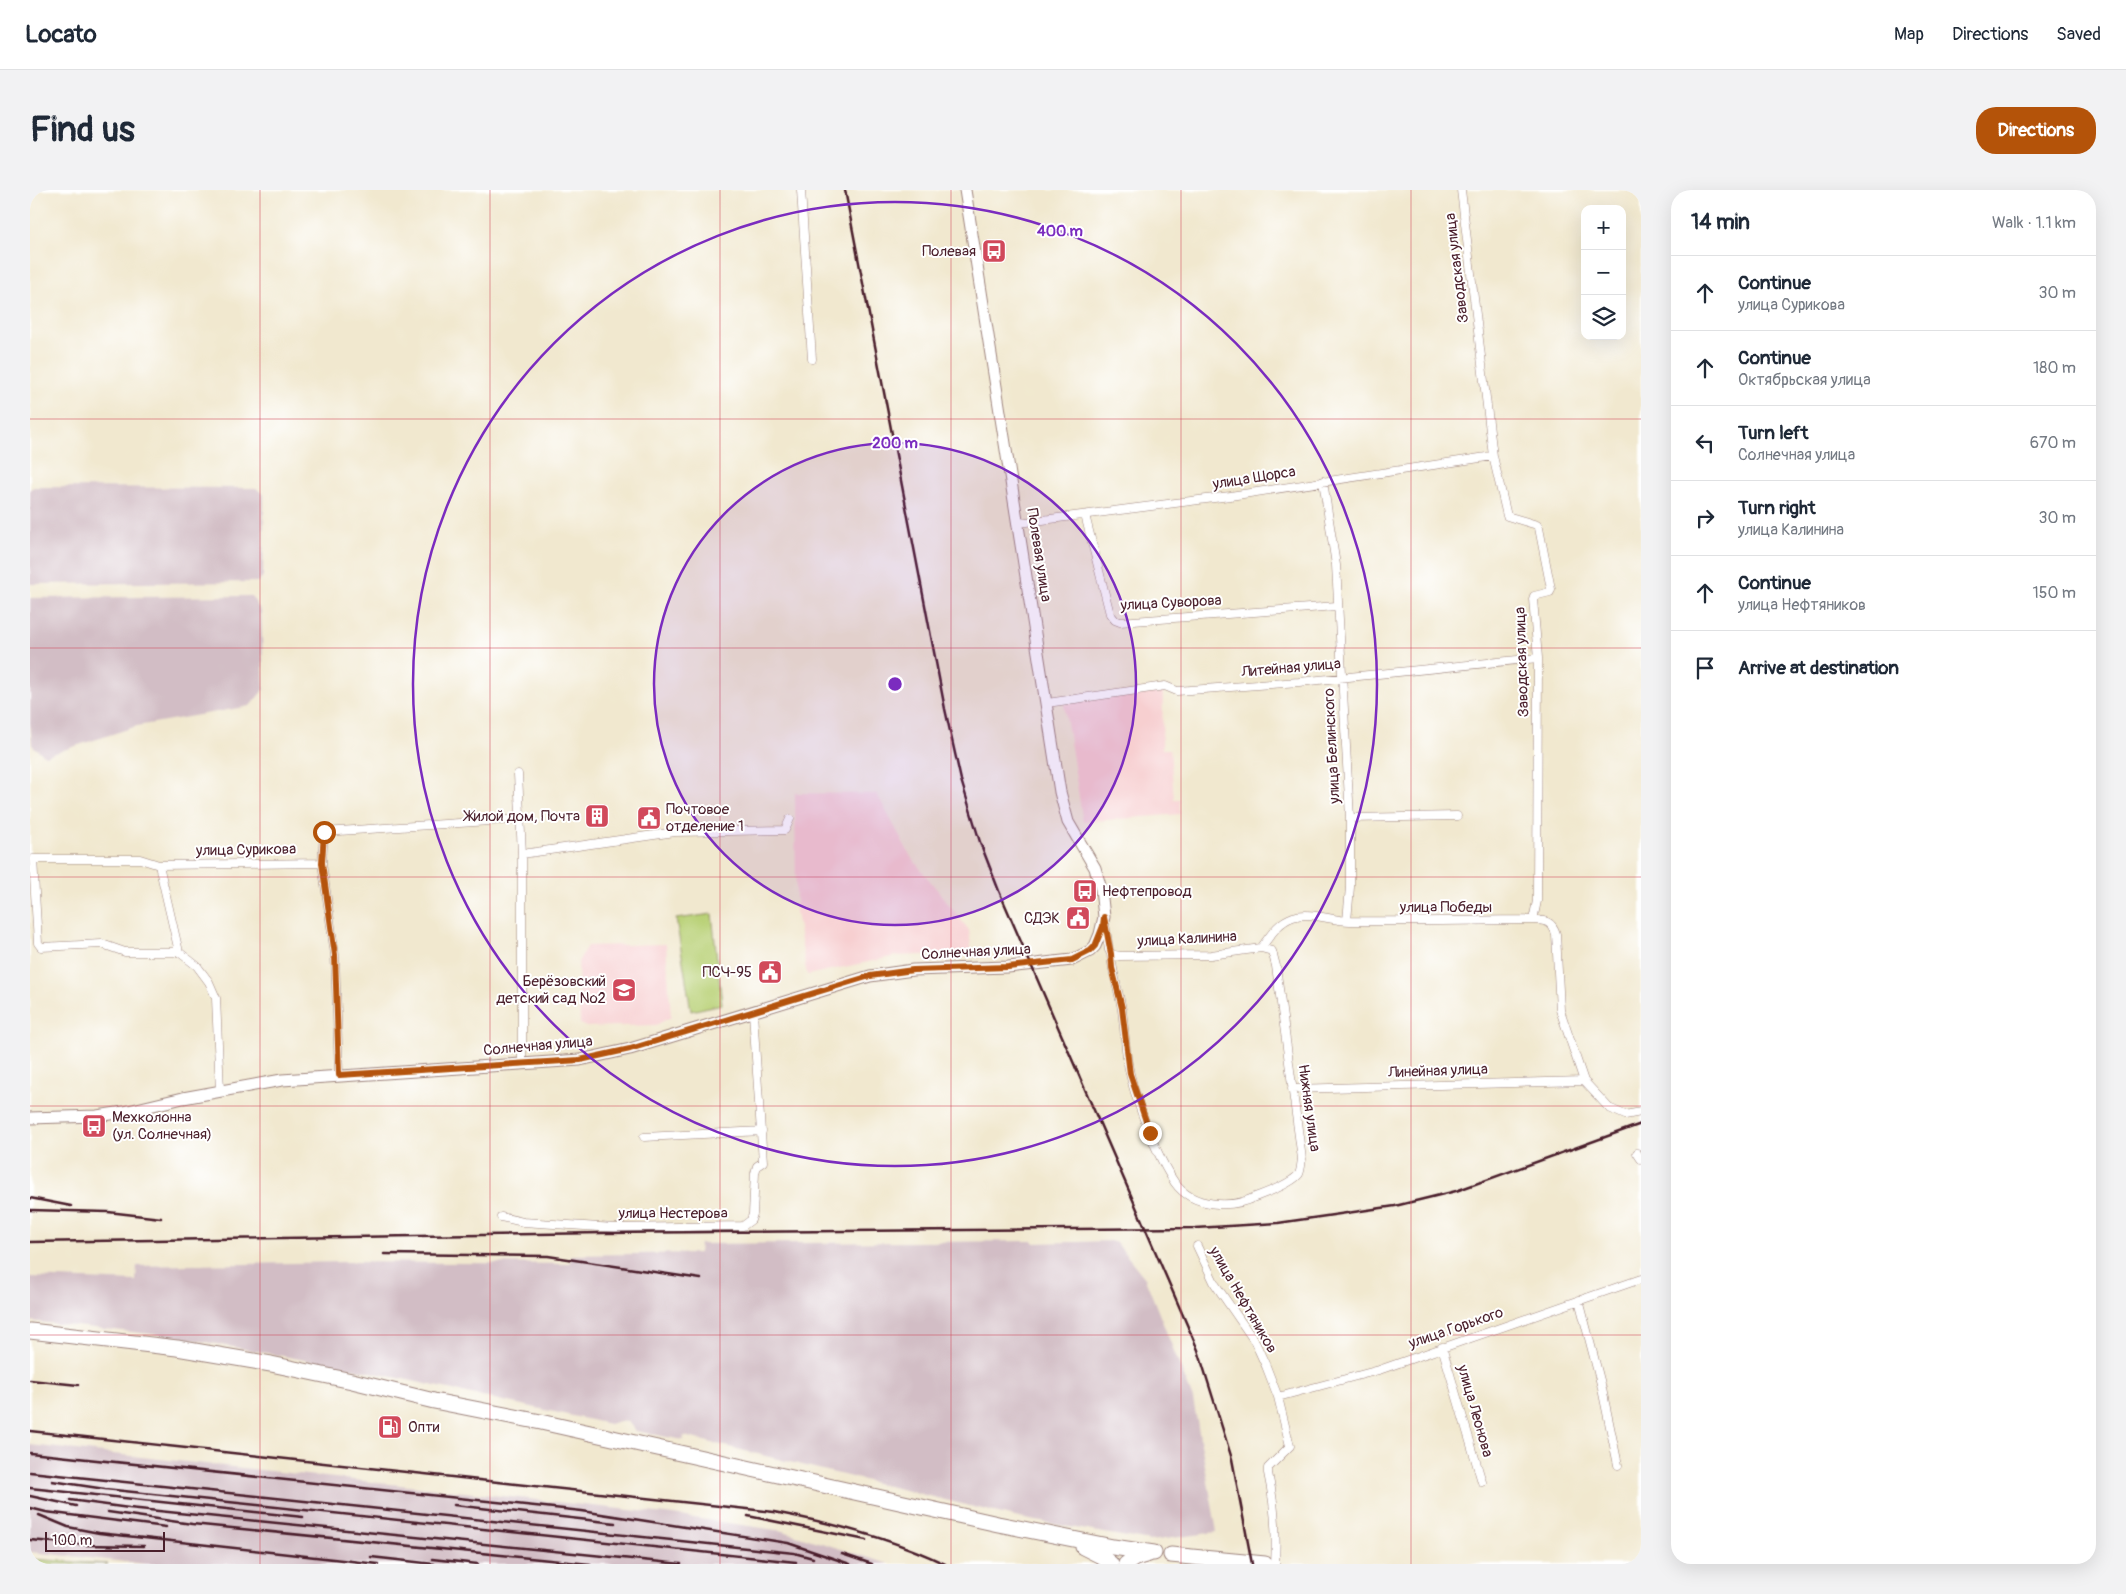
<!DOCTYPE html>
<meta charset="utf-8">
<style>
:root{--surface:#fff;--page:#f2f2f3;--text:#1f2937;--muted:#747a83;--line:#e0e1e3;--accent:#b45309}
body{margin:0;font-family:Pangolin,sans-serif;background:var(--page);color:var(--text)}
.controls{position:absolute;right:15px;top:15px;display:grid;overflow:hidden;border-radius:10px;box-shadow:0 5px 20px #0002}
.controls button{width:45px;height:45px;display:grid;place-items:center;padding:0;border:0;border-bottom:1px solid var(--line);background:var(--surface);color:var(--text);font:25px sans-serif}
.scale{position:absolute;left:15px;bottom:12px;width:120px;box-sizing:border-box;padding-left:5px;border:2px solid #4a1f2b;border-top:0;font-size:14px;line-height:18px;white-space:nowrap;color:#4a1f2b;-webkit-text-stroke:4px #fff;paint-order:stroke}
.stop{position:absolute;width:15px;height:15px;margin:-11px;border:4px solid #b45309;border-radius:50%;background:#fff}
.stop.end{background:#b45309;border-color:#fff;box-shadow:0 1px 5px #0008}
.list{margin:0;padding:0;list-style:none}
h2{display:flex;justify-content:space-between;align-items:center;height:65px;margin:0;padding:0 20px;font-size:21px}
h2 small{font-size:16px;font-weight:400;color:var(--muted)}
.list li{display:grid;grid-template-columns:32px 1fr auto;gap:15px;align-items:center;box-sizing:border-box;height:75px;padding:0 20px;border-top:1px solid var(--line)}
.list b{display:block;font-size:19px;white-space:nowrap}
.list p{margin:0;font-size:16px;white-space:nowrap;color:var(--muted)}
.list em{font-size:16px;font-style:normal;color:var(--muted)}
.icon{flex:none;width:28px;height:28px;fill:none;stroke:currentColor;stroke-width:2;stroke-linecap:round;stroke-linejoin:round}
.map{position:relative;flex:none;width:1611px;height:1374px;overflow:hidden;border-radius:20px}
header{display:flex;align-items:center;gap:30px;box-sizing:border-box;height:70px;padding:0 25px;background:var(--surface);border-bottom:1px solid var(--line)}
header strong{font-size:24px}
nav{display:flex;gap:28px;margin-inline-start:auto;font-size:18px}
.intro{display:flex;align-items:center;justify-content:space-between;box-sizing:border-box;height:120px;padding:0 30px}
h1{margin:0;font-size:35px}
.button{padding:12px 22px;border-radius:20px;background:var(--accent);color:#fff;font-size:18px;font-weight:700}
main{display:flex;gap:30px;padding:0 30px}
aside{flex:1;background:var(--surface);border-radius:20px;box-shadow:0 5px 20px #0002}
.map>svg:first-child{display:block}
.built{fill:#f7cfd0}
.industrial{fill:#d2bdc5}
.green{fill:#b8d075;stroke:#817850}
.lines{fill:none;stroke-linecap:round;stroke-linejoin:round}
.street-casing{stroke:#9e847d;stroke-width:9}
.secondary-casing{stroke:#9e847d;stroke-width:13}
.highway-casing{stroke:#9e847d;stroke-width:17}
.street{stroke:#fff;stroke-width:8}
.secondary{stroke:#fff;stroke-width:11}
.highway{stroke:#fff;stroke-width:15}
.rail{stroke:#4a1f2b;stroke-width:2.5}
.route{stroke:#b45309;stroke-width:6}
.grid{fill:none;stroke:#d1495b;stroke-width:1;stroke-opacity:0.55}
.ring{fill:none;stroke:#7b2cbf;stroke-width:2.5}
.labels{text-anchor:middle;dominant-baseline:central;stroke-width:4;stroke-linejoin:round;paint-order:stroke}
.poi-label{font-size:15px;fill:#4a1f2b;stroke:#fff;text-anchor:end}
.street-label{font-size:15px;fill:#4a1f2b;stroke:#fff}
.centre{fill:#7b2cbf;stroke:#fff;stroke-width:2.5}
.ring-label{font-size:15px;text-anchor:middle;font-weight:bold;fill:#7b2cbf;stroke:#fff;stroke-width:4;stroke-linejoin:round;paint-order:stroke}
</style>
<header>
<strong>Locato</strong>
<nav><a>Map</a><a>Directions</a><a>Saved</a></nav>
</header>
<div class="intro"><h1>Find us</h1><a class="button">Directions</a></div>
<main>
<div class="map">
<svg width="1611" height="1374" viewBox="0 0 1611 1374">
<rect width="100%" height="100%" fill="#fff"/>
<filter id="ink" filterUnits="userSpaceOnUse"><feTurbulence type="fractalNoise" baseFrequency=".02" numOctaves="2"/><feDisplacementMap in="SourceGraphic" scale="10" xChannelSelector="R" yChannelSelector="G"/><feConvolveMatrix kernelMatrix="1 2 1 2 8 2 1 2 1" color-interpolation-filters="sRGB"/></filter>
<filter id="wash" filterUnits="userSpaceOnUse"><feTurbulence type="fractalNoise" baseFrequency=".0096" numOctaves="4" result="noise"/><feDisplacementMap in="SourceGraphic" scale="20" xChannelSelector="R" yChannelSelector="G"/><feGaussianBlur stdDeviation="1.12" result="paint"/><feColorMatrix in="noise" values="0 0 0 0 0 0 0 0 0 0 0 0 0 0 0 0 0 1.4 0 .05"/><feComposite in="paint" operator="in"/></filter>
<g filter="url(#wash)">
<rect width="100%" height="100%" fill="#f1e8cf"/>
<path class="built" d="M 1133,499 L 1132,559 L 1140,559 L 1144,609 L 1150,609 L 1150,624 L 1053,632 L 1034,514 Z
M 765,603 L 847,604 L 881,667 L 939,740 L 942,763 L 866,766 L 777,785 L 766,722 Z
M 636,754 L 641,827 L 626,835 L 556,837 L 550,834 L 548,772 L 557,756 Z"/>
<path class="industrial" d="M 4,297 L 226,298 L 234,305 L 233,386 L 228,392 L 0,394 L 0,299 Z
M 221,406 L 231,421 L 234,499 L 220,516 L 107,536 L 15,566 L 2,555 L 0,533 L 0,408 Z
M 1003,1051 L 1004,1053 L 1085,1051 L 1115,1088 L 1163,1209 L 1187,1342 L 1120,1351 L 989,1328 L 654,1246 L 653,1250 L 606,1241 L 598,1232 L 589,1231 L 579,1234 L 341,1182 L 148,1147 L 0,1131 L 0,1087 L 106,1091 L 107,1076 L 314,1072 L 539,1074 L 542,1065 L 669,1063 L 670,1054 Z
M 0,1255 L 636,1324 L 753,1341 L 859,1374 L 116,1374 L 0,1362 Z"/>
<path class="green" d="M 682,724 L 692,814 L 661,821 L 646,729 Z
M 0,1369 L 78,1374 L 0,1374 Z"/>
</g>
<g filter="url(#ink)">
<g class="lines">
<defs>
<path id="street" d="M 771,0 L 782,169
M 1431,0 L 1463,266 L 1477,326 L 1507,335 L 1509,338 L 1521,399 L 1520,402 L 1504,406 L 1503,409 L 1508,468 L 1507,711 L 1503,730 C 1515,730 1522,731 1526,744 L 1530,820 L 1554,891 L 1579,918 L 1595,925 L 1611,922
M 1293,291 L 1306,375 L 1320,628 L 1320,697 L 1317,731
M 1055,325 L 1080,424 L 1085,430 L 1090,432 L 1307,416
M 989,333 L 1200,306 L 1463,266
M 1017,513 L 1135,496 L 1147,501 L 1269,492 L 1508,468
M 488,584 L 492,664 L 492,874
M 1320,628 L 1427,626
M 492,664 L 645,642 L 755,640 L 760,629
M 292,673 L 305,765 L 309,885
M 129,675 L 149,762 L 167,776 L 179,792 L 186,808 L 190,901
M 1075,733 L 1079,760 L 1081,764 L 1089,766 L 1181,765 L 1231,758 C 1240,746 1248,732 1263,727 C 1281,721 1301,731 1320,731 C 1383,732 1445,730 1508,730
M 149,762 L 95,762 L 72,754 L 11,757 L 8,753 L 3,669 L 110,669 L 129,675 L 292,673 L 294,642 L 490,629
M 1081,764 C 1082,783 1089,801 1092,820 C 1095,841 1095,863 1100,884 C 1107,915 1127,967 1145,993 C 1162,1017 1201,1019 1225,1007 C 1236,1003 1262,993 1269,984 C 1271,980 1271,974 1272,969 L 1246,776 L 1242,761 L 1231,758
M 1262,899 L 1554,891
M 614,947 L 732,941
M 1607,963 L 1611,969
M 471,1027 L 493,1032 L 585,1038 L 713,1036 L 721,1030 L 723,1024 L 725,983 L 727,976 L 733,972 L 723,823
M 1167,1056 L 1185,1094 L 1225,1152 L 1236,1176 L 1248,1207 L 1260,1256 L 1238,1278 L 1238,1283 C 1245,1315 1247,1341 1245,1374
M 1549,1110 L 1571,1194 L 1588,1275
M 1412,1157 L 1452,1292
M 1248,1207 L 1349,1180 L 1611,1089"/>
<path id="secondary" d="M 0,928 L 67,926 L 94,922 L 153,908 L 252,890 L 550,870 L 600,859 L 840,786 L 883,780 L 978,777 L 1042,770 L 1060,761 L 1065,756 L 1070,744 L 1074,727 L 1071,699 L 1065,678 L 1038,632 L 1030,602 L 935,0"/>
<path id="highway" d="M 0,1141 L 147,1158 L 241,1174 L 322,1191 L 404,1211 L 511,1232 L 968,1334 L 1083,1357 L 1124,1363
M 1053,1357 L 1071,1366 L 1081,1374
M 1141,1365 L 1235,1374
M 1096,1374 L 1105,1368 L 1119,1364"/>
</defs>
<use href="#street" class="street-casing"/>
<use href="#secondary" class="secondary-casing"/>
<use href="#highway" class="highway-casing"/>
<use href="#street" class="street"/>
<use href="#secondary" class="secondary"/>
<use href="#highway" class="highway"/>
<path class="rail" d="M 815,0 L 915,519 L 931,590 L 950,652 L 969,701 L 1168,1160 L 1202,1269 L 1222,1374
M 0,1008 L 41,1016
M 0,1020 L 78,1022 L 131,1028
M 0,1052 L 574,1043 L 1166,1038 L 1248,1033 L 1365,1016 L 1426,1001 L 1611,934
M 354,1064 L 518,1066 L 671,1089
M 0,1190 L 48,1195
M 0,1241 L 744,1322 C 803,1333 861,1348 915,1374
M 0,1263 L 552,1321 L 758,1353 L 820,1374
M 0,1282 L 764,1363 L 783,1368
M 22,1291 L 75,1299 L 766,1372
M 0,1298 L 273,1327
M 0,1306 L 46,1316
M 40,1310 L 99,1318 L 651,1374
M 424,1315 L 585,1333
M 0,1318 L 16,1322 L 136,1337
M 78,1322 L 162,1334 L 560,1374
M 9,1325 L 38,1337 L 69,1343 L 348,1374
M 718,1326 L 836,1350
M 0,1350 L 57,1355 L 114,1356
M 812,1364 L 842,1374
M 341,1367 L 404,1374
M 402,1369 L 448,1374"/>
</g>
</g>
<g class="lines" filter="url(#ink)">
<path class="route" d="M 294,642 L 292,673 L 305,765 L 309,885 L 550,870 L 600,859 L 840,786 L 883,780 L 978,777 L 1042,770 L 1060,761 L 1065,756 L 1073,736 L 1074,727 L 1081,764 L 1082,778 L 1092,818 L 1100,884 L 1120,943"/>
</g>
<path class="grid" d="M 230,0 L 230,1374M 460,0 L 460,1374M 690,0 L 690,1374M 921,0 L 921,1374M 1151,0 L 1151,1374M 1381,0 L 1381,1374M 0,229 L 1611,229M 0,458 L 1611,458M 0,687 L 1611,687M 0,916 L 1611,916M 0,1145 L 1611,1145"/>
<circle cx="865" cy="494" r="241" fill="#7b2cbf" fill-opacity=".12"/>
<g class="ring">
<circle cx="865" cy="494" r="241"/>
<circle cx="865" cy="494" r="482"/>
</g>
<defs>
<symbol id="bus-square" viewBox="-11 -11 22 22"><rect x="-9" y="-9" width="18" height="18" rx="4" fill="#d1495b" stroke="#fff"/><path d="M-5-6H5V4H4V6H2V4H-2V6H-4V4H-5ZM-3.5-4V0h7V-4ZM-3.5 1.2v1.5H-2V1.2ZM2 1.2v1.5H3.5V1.2Z" fill="#fff"/></symbol>
<symbol id="building-square" viewBox="-11 -11 22 22"><rect x="-9" y="-9" width="18" height="18" rx="4" fill="#d1495b" stroke="#fff"/><path d="M-4-6H4V6H1V3H-1V6H-4ZM-2.5-4.3h1.7v1.8h-1.7ZM.8-4.3h1.7v1.8H.8ZM-2.5-1h1.7V.8h-1.7ZM.8-1h1.7V.8H.8Z" fill="#fff"/></symbol>
<symbol id="civic-square" viewBox="-11 -11 22 22"><rect x="-9" y="-9" width="18" height="18" rx="4" fill="#d1495b" stroke="#fff"/><path d="M-.6-6.5H3V-4.5H.6V-3L4-1V1h2V6H-6V1h2V-1L-.6-3ZM-1.2 2.5V6h2.4V2.5Z" fill="#fff"/></symbol>
<symbol id="school-square" viewBox="-11 -11 22 22"><rect x="-9" y="-9" width="18" height="18" rx="4" fill="#d1495b" stroke="#fff"/><path d="M0-5L7-2L0 1L-7-2ZM-4 1L0 2.5L4 1V4Q0 6-4 4Z" fill="#fff"/></symbol>
<symbol id="fuel-square" viewBox="-11 -11 22 22"><rect x="-9" y="-9" width="18" height="18" rx="4" fill="#d1495b" stroke="#fff"/><path d="M-5.5-6h7V0h2V4h1.3V-2.5L3-4.5l.8-.8L6-3V5H2.5V1h-1V6h-7ZM-4.2-4.7v3.2H.2V-4.7Z" fill="#fff"/></symbol>
</defs>
<g fill-rule="evenodd">
<use href="#bus-square" x="950" y="47" width="28" height="28"/>
<use href="#building-square" x="553" y="612" width="28" height="28"/>
<use href="#civic-square" x="605" y="614" width="28" height="28"/>
<use href="#bus-square" x="1041" y="687" width="28" height="28"/>
<use href="#civic-square" x="1034" y="714" width="28" height="28"/>
<use href="#civic-square" x="726" y="768" width="28" height="28"/>
<use href="#school-square" x="580" y="786" width="28" height="28"/>
<use href="#bus-square" x="50" y="922" width="28" height="28"/>
<use href="#fuel-square" x="346" y="1223" width="28" height="28"/>
</g>
<g class="labels">
<g class="poi-label">
<text x="946" y="61">Полевая</text>
<text x="636" y="619" text-anchor="start">Почтовое<tspan x="636" dy="17">отделение 1</tspan></text>
<text x="550" y="626">Жилой дом, Почта</text>
<text x="1072" y="701" text-anchor="start">Нефтепровод</text>
<text x="1030" y="728">СДЭК</text>
<text x="722" y="782">ПСЧ-95</text>
<text x="576" y="791">Берёзовский<tspan x="576" dy="17">детский сад №2</tspan></text>
<text x="82" y="927" text-anchor="start">Мехколонна<tspan x="82" dy="17">(ул. Солнечная)</tspan></text>
<text x="378" y="1237" text-anchor="start">Опти</text>
</g>
<g class="street-label">
<text transform="translate(1427 78) rotate(-97)">Заводская улица</text>
<text transform="translate(1224 288) rotate(-9)">улица Щорса</text>
<text transform="translate(1009 365) rotate(81)">Полевая улица</text>
<text transform="translate(1141 413) rotate(-3)">улица Суворова</text>
<text transform="translate(1492 472) rotate(-92)">Заводская улица</text>
<text transform="translate(1261 478) rotate(-5)">Литейная улица</text>
<text transform="translate(1302 556) rotate(-93)">улица Белинского</text>
<text transform="translate(216 660) rotate(-1)">улица Сурикова</text>
<text x="1416" y="717">улица Победы</text>
<text transform="translate(1157 749) rotate(-3)">улица Калинина</text>
<text transform="translate(946 762) rotate(-3)">Солнечная улица</text>
<text transform="translate(508 856) rotate(-5)">Солнечная улица</text>
<text transform="translate(1408 881) rotate(-2)">Линейная улица</text>
<text transform="translate(1279 918) rotate(82)">Нижняя улица</text>
<text x="643" y="1023">улица Нестерова</text>
<text transform="translate(1213 1110) rotate(60)">улица Нефтяников</text>
<text transform="translate(1426 1138) rotate(-19)">улица Горького</text>
<text transform="translate(1445 1221) rotate(74)">улица Леонова</text>
</g>
</g>
<circle cx="865" cy="494" r="8" class="centre"/>
<g class="ring-label">
<text x="1030" y="46">400 m</text>
<text x="865" y="258">200 m</text>
</g>
</svg>
<div class="controls">
<button>+</button>
<button>−</button>
<button><svg class="icon" aria-label="layers" viewBox="0 0 24 24"><path d="M12 4l9 5-9 5-9-5zM3 14l9 5 9-5"/></svg></button>
</div>
<div class="scale">100 m</div>
<div class="stop" style="left:294px;top:642px"></div>
<div class="stop end" style="left:1120px;top:943px"></div>
</div>
<aside>
<h2>14 min<small>Walk · 1.1 km</small></h2>
<ul class="list">
<li><svg class="icon" aria-label="ahead" viewBox="0 0 24 24"><path d="M12 20V5M6 11l6-6 6 6"/></svg><div><b>Continue</b><p>улица Сурикова</p></div><em>30 m</em></li>
<li><svg class="icon" aria-label="ahead" viewBox="0 0 24 24"><path d="M12 20V5M6 11l6-6 6 6"/></svg><div><b>Continue</b><p>Октябрьская улица</p></div><em>180 m</em></li>
<li><svg class="icon" aria-label="left" viewBox="0 0 24 24"><path d="M17 20v-9H6M10 6l-5 5 5 5"/></svg><div><b>Turn left</b><p>Солнечная улица</p></div><em>670 m</em></li>
<li><svg class="icon" aria-label="right" viewBox="0 0 24 24"><path d="M7 20v-9h11M14 6l5 5-5 5"/></svg><div><b>Turn right</b><p>улица Калинина</p></div><em>30 m</em></li>
<li><svg class="icon" aria-label="ahead" viewBox="0 0 24 24"><path d="M12 20V5M6 11l6-6 6 6"/></svg><div><b>Continue</b><p>улица Нефтяников</p></div><em>150 m</em></li>
<li><svg class="icon" aria-label="arrive" viewBox="0 0 24 24"><path d="M6 21V4h12l-3 4 3 4H6"/></svg><div><b>Arrive at destination</b></div></li>
</ul>
</aside>
</main>
